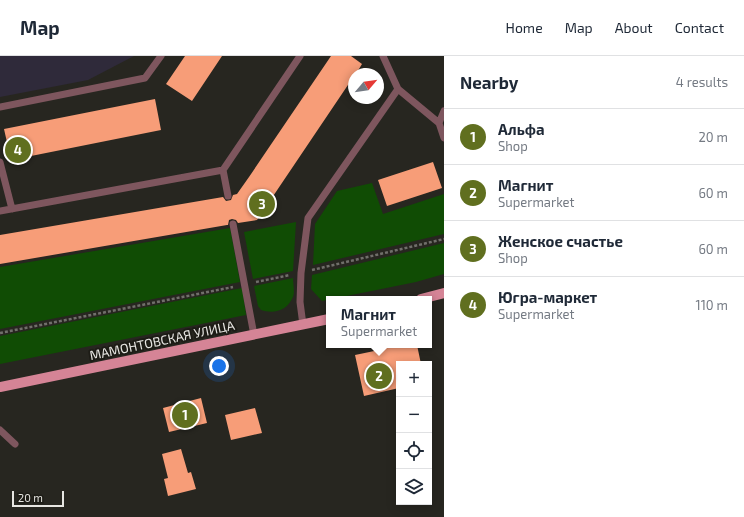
<!DOCTYPE html>
<meta charset="utf-8">
<style>
:root{--surface:#fff;--page:#f6f6f7;--text:#1f2937;--muted:#747a83;--line:#e0e1e3;--accent:#606f1f}
body{margin:0;font-family:"Exo 2",sans-serif;background:var(--page);color:var(--text)}
.controls{position:absolute;right:12px;bottom:12px;display:grid;overflow:hidden;border-radius:0px;box-shadow:0 2px 10px #0003}
.controls button{width:36px;height:36px;display:grid;place-items:center;padding:0;border:0;border-bottom:1px solid var(--line);background:var(--surface);color:var(--text);font:20px sans-serif}
.compass{position:absolute;left:348px;top:12px;width:36px;height:36px;border-radius:50%;background:var(--surface);box-shadow:0 2px 10px #0003;rotate:61deg}
.scale{position:absolute;left:12px;bottom:10px;width:52px;box-sizing:border-box;padding-left:4px;border:2px solid #e7e6e2;border-top:0;font-size:11px;line-height:14px;white-space:nowrap;color:#e7e6e2;-webkit-text-stroke:3px #1d1c16;paint-order:stroke}
.you{position:absolute;left:219px;top:310px;width:14px;height:14px;margin:-10px;border:3px solid #fff;border-radius:50%;background:#1a73e8;box-shadow:0 0 0 6px #1a73e833}
.badge{display:grid;place-items:center;width:26px;height:26px;border-radius:50%;background:var(--accent);color:#fff;font-size:13px;font-weight:700}
.pin{position:absolute;translate:-50% -50%;border:2px solid #fff;box-shadow:0 1px 4px #0006}
.popup{position:absolute;left:326px;top:240px;width:106px;height:52px;box-sizing:border-box;display:grid;place-content:center;border-radius:0px;background:var(--surface);filter:drop-shadow(0 1px 3px #0005);font-size:13px;white-space:nowrap;color:var(--muted)}
.popup b{font-size:15px;color:var(--text)}
.popup::after{content:'';position:absolute;left:50%;top:100%;margin-left:-8px;border:8px solid transparent;border-top-color:var(--surface)}
.list{margin:0;padding:0;list-style:none}
h2{display:flex;justify-content:space-between;align-items:center;height:52px;margin:0;padding:0 16px;font-size:17px}
h2 small{font-size:13px;font-weight:400;color:var(--muted)}
.list li{display:grid;grid-template-columns:26px 1fr auto;gap:12px;align-items:center;box-sizing:border-box;height:56px;padding:0 16px;border-top:1px solid var(--line)}
.list b{display:block;font-size:15px;white-space:nowrap}
.list p{margin:0;font-size:13px;white-space:nowrap;color:var(--muted)}
.list em{font-size:13px;font-style:normal;color:var(--muted)}
.icon{flex:none;width:22px;height:22px;fill:none;stroke:currentColor;stroke-width:2;stroke-linecap:round;stroke-linejoin:round}
.map{position:relative;flex:none;width:444px;height:461px;overflow:hidden}
header{display:flex;align-items:center;gap:24px;box-sizing:border-box;height:56px;padding:0 20px;background:var(--surface);border-bottom:1px solid var(--line)}
header strong{font-size:19px}
nav{display:flex;gap:22px;margin-inline-start:auto;font-size:14px}
main{display:flex}
aside{flex:1;background:var(--surface)}
.map>svg:first-child{display:block}
.education{fill:#2f2a3a}
.green{fill:#104c04}
.building{fill:#f79d78}
.lines{fill:none;stroke-linecap:round;stroke-linejoin:round}
.path{stroke:#706f6a;stroke-width:2.5;stroke-dasharray:3 2;stroke-linecap:butt}
.lane{stroke:#7e565e;stroke-width:7}
.primary{stroke:#d58496;stroke-width:10}
.labels{text-anchor:middle;dominant-baseline:central;stroke-width:4;stroke-linejoin:round;paint-order:stroke}
.street-label{font-size:13px;fill:#e7e6e2;stroke:#1d1c16}
</style>
<header>
<strong>Map</strong>
<nav><a>Home</a><a>Map</a><a>About</a><a>Contact</a></nav>
</header>
<main>
<div class="map">
<svg width="444" height="461" viewBox="0 0 444 461">
<rect width="100%" height="100%" fill="#272620"/>
<path class="education" d="M 0,0 L 134,0 L 88,24 L 0,41 Z"/>
<path class="green" d="M 372,127 L 383,158 L 444,138 L 444,178 L 313,209 L 315,168 L 337,135 Z
M 296,166 L 293,215 L 253,223 L 244,176 Z
M 230,172 L 240,226 L 0,273 L 0,211 Z
M 444,187 L 444,218 L 416,226 L 322,245 L 311,233 L 312,219 Z
M 293,222 C 293,227 295,236 293,241 C 287,255 274,258 261,254 L 258,250 L 254,230 Z
M 242,232 L 246,259 L 0,308 L 0,280 Z"/>
<path class="building" d="M 185,0 L 222,0 L 192,45 L 166,28 Z
M 331,0 L 351,0 L 362,8 L 356,18 L 354,18 L 354,20 L 257,164 L 238,167 L 236,164 L 232,163 L 229,164 L 228,169 L 227,169 L 0,208 L 0,179 L 223,141 L 226,145 L 231,144 L 233,139 L 237,138 L 249,121 Z
M 155,43 L 161,74 L 11,104 L 4,73 Z
M 433,106 L 442,132 L 387,150 L 378,124 Z
M 378,289 L 417,289 L 421,308 L 399,308 L 399,332 L 364,340 L 355,299 L 379,294 Z
M 201,342 L 207,367 L 169,376 L 163,352 Z
M 255,352 L 262,377 L 231,384 L 225,359 Z
M 181,393 L 188,417 L 191,416 L 196,433 L 168,440 L 164,423 L 168,422 L 162,398 Z"/>
<g class="lines">
<path class="path" d="M 312,214 L 444,183
M 256,226 L 290,219
M 0,277 L 233,231"/>
<path class="lane" d="M 383,0 L 398,33 L 439,67
M 0,51 L 145,22 L 161,0
M 444,55 L 439,67 L 444,82
M 0,106 L 12,153
M 223,114 L 228,140
M 0,155 L 223,114 L 300,0
M 233,168 L 254,279
M 303,269 L 300,246 L 301,217 L 308,162 L 398,33
M 0,374 L 15,388"/>
<path class="primary" d="M 421,243 L 444,237
M 0,331 L 329,263"/>
</g>
<g class="labels">
<g class="street-label">
<text transform="translate(162 284) rotate(-12)">МАМОНТОВСКАЯ УЛИЦА</text>
</g>
</g>
</svg>
<div class="controls">
<button>+</button>
<button>−</button>
<button><svg class="icon" aria-label="locate" viewBox="0 0 24 24"><circle cx="12" cy="12" r="6"/><path d="M12 2v4M12 18v4M2 12h4M18 12h4"/></svg></button>
<button><svg class="icon" aria-label="layers" viewBox="0 0 24 24"><path d="M12 4l9 5-9 5-9-5zM3 14l9 5 9-5"/></svg></button>
</div>
<svg class="compass" viewBox="-18 -18 36 36"><path d="M0-13l5 13h-10z" fill="#e53935"/><path d="M0 13l5-13h-10z" fill="#747a83"/></svg>
<div class="scale">20 m</div>
<div class="you"></div>
<div class="pin badge" style="left:185px;top:359px">1</div>
<div class="pin badge" style="left:379px;top:320px">2</div>
<div class="popup"><b>Магнит</b>Supermarket</div>
<div class="pin badge" style="left:262px;top:148px">3</div>
<div class="pin badge" style="left:18px;top:94px">4</div>
</div>
<aside>
<h2>Nearby<small>4 results</small></h2>
<ul class="list">
<li><span class="badge">1</span><div><b>Альфа</b><p>Shop</p></div><em>20 m</em></li>
<li><span class="badge">2</span><div><b>Магнит</b><p>Supermarket</p></div><em>60 m</em></li>
<li><span class="badge">3</span><div><b>Женское счастье</b><p>Shop</p></div><em>60 m</em></li>
<li><span class="badge">4</span><div><b>Югра-маркет</b><p>Supermarket</p></div><em>110 m</em></li>
</ul>
</aside>
</main>
